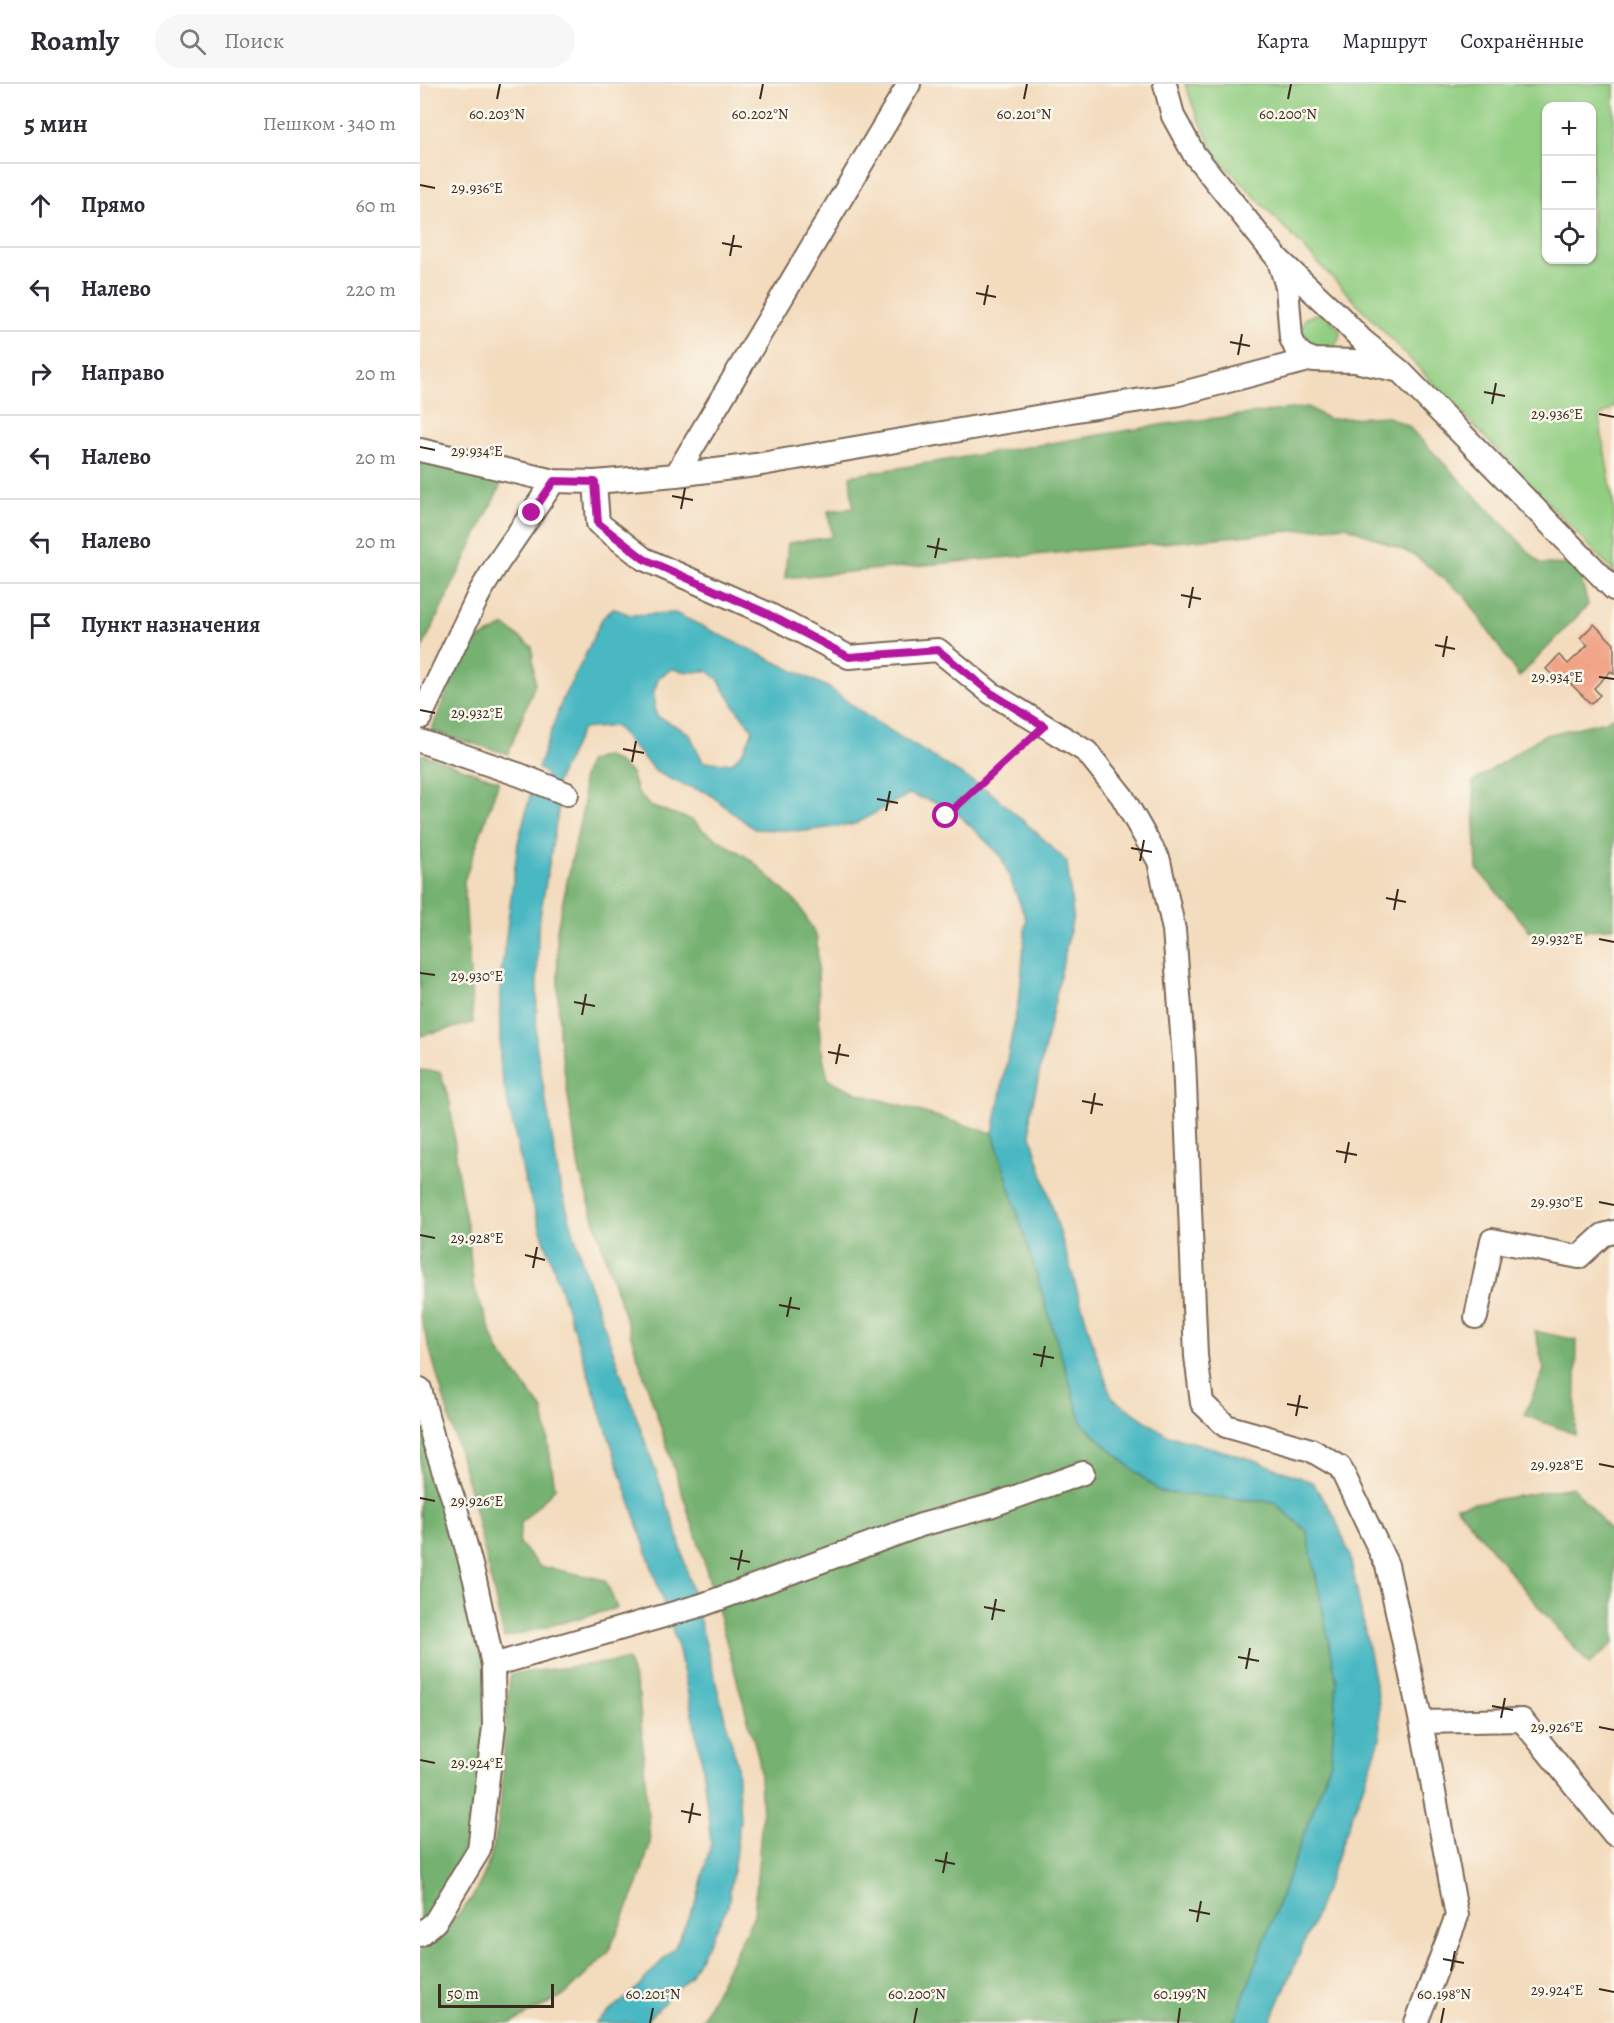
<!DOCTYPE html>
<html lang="ru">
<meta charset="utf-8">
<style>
:root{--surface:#fff;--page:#f7f7f7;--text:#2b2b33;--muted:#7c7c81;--line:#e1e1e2}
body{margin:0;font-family:Alegreya,serif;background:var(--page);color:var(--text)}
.controls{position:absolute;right:18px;top:18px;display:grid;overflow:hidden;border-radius:12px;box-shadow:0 2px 4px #0004}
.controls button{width:54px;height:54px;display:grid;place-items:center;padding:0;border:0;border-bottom:2px solid var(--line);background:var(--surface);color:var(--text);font:30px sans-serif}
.scale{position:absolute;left:18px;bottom:15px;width:116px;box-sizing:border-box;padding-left:6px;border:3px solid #3b2a1e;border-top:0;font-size:16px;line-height:21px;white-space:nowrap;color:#3b2a1e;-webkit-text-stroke:4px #fbf7ec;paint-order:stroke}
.stop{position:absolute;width:18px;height:18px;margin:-14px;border:4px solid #b5179e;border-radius:50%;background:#fff}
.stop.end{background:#b5179e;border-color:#fff;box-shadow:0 2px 6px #0008}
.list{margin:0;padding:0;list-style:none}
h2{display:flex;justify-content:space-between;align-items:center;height:78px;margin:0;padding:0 24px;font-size:26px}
h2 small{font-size:20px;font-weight:400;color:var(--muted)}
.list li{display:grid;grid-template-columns:39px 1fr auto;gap:18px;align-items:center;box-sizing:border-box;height:84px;padding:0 24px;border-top:2px solid var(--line)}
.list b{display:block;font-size:22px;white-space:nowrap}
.list em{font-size:20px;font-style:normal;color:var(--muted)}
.icon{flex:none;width:33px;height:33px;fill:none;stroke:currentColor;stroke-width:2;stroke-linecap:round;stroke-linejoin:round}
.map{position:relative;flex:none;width:1194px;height:1939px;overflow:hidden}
header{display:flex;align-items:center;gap:36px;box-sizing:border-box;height:84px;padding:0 30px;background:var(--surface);border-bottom:2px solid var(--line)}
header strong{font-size:28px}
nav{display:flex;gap:33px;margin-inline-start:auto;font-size:21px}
.search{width:420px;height:54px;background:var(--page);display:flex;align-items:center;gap:15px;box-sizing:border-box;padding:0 21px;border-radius:33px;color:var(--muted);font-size:22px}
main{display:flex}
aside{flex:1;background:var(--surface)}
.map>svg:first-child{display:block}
.green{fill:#92ce82;stroke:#667c50;stroke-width:1.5;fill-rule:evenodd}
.forest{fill:#75b170;stroke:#586e47;stroke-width:1.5}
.water{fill:#49b8c2;stroke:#427170;stroke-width:1.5;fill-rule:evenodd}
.building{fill:#f1a386}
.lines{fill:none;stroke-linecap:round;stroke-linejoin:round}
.minor-casing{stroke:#7b6856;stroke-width:26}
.path{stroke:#7b6856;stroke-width:3;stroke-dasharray:4.5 4.5;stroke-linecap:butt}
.minor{stroke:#fff;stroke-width:22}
.route{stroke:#b5179e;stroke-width:8}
.ticks{fill:none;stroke:#3b2a1e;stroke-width:2}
.ticks-label{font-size:15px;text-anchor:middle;fill:#3b2a1e;stroke:#fbf7ec;stroke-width:5;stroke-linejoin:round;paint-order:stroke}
</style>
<header>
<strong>Roamly</strong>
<div class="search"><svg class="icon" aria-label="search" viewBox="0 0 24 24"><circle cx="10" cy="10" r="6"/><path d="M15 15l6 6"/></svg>Поиск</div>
<nav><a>Карта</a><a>Маршрут</a><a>Сохранённые</a></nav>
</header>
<main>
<aside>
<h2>5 мин<small>Пешком · 340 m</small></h2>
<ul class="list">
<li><svg class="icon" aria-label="ahead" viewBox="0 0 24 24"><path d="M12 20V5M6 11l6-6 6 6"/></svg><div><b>Прямо</b></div><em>60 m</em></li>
<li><svg class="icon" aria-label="left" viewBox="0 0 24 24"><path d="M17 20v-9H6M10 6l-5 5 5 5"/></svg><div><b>Налево</b></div><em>220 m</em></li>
<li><svg class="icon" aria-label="right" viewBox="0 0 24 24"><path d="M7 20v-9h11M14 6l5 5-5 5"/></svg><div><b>Направо</b></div><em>20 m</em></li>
<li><svg class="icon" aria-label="left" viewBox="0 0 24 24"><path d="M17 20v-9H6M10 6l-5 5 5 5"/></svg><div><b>Налево</b></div><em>20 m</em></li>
<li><svg class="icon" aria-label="left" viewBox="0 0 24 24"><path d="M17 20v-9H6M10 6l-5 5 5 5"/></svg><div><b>Налево</b></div><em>20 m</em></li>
<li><svg class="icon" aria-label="arrive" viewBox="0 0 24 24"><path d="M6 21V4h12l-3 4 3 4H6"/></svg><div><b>Пункт назначения</b></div></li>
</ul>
</aside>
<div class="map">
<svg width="1194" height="1939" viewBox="0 0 1194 1939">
<rect width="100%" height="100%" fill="#fbf7ec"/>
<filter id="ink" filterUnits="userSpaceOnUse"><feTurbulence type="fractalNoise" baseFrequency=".0167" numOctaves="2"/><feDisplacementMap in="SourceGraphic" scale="12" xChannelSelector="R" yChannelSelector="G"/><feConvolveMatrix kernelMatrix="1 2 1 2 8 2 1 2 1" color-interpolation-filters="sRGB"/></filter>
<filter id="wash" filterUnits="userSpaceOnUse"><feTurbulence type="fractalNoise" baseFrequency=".008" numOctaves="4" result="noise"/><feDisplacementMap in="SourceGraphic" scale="24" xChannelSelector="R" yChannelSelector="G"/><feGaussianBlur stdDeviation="1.35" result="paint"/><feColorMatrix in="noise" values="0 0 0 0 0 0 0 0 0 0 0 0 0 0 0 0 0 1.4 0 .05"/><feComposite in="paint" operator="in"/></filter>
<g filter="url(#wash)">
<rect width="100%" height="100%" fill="#f3dbbd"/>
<path class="green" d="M 765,0 L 1194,0 L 1194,323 L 1179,333 L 1194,424 L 1194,488 L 797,73 L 775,27 ZM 1172,22 L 1172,176 L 1126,176 L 1126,22 Z
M 899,229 L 906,231 L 920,247 L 919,255 L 911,267 L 890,267 L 879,249 L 885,235 Z"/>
<path class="forest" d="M 888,323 L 908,335 L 967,332 L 988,342 L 1121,480 L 1158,481 L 1168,521 L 1099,593 L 1045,512 L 994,471 L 926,442 L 365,494 L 368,459 L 412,453 L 408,427 L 433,424 L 430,392 L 746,340 Z
M 0,366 L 85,392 L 0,569 Z
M 85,542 L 112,563 L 115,600 L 88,670 L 11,647 L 47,561 Z
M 1194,632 L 1194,843 L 1115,853 L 1057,785 L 1053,698 L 1122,652 L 1186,637 Z
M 2,670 L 79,697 L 44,797 L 53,939 L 0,952 L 0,674 Z
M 184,672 L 196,677 L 211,689 L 217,708 L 230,722 L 272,736 L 284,747 L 330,775 L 379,821 L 397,854 L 400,959 L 408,995 L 437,1009 L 573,1049 L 662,1339 L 702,1376 L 740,1408 L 854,1418 L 887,1447 L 917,1598 L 911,1677 L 814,1939 L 280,1939 L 334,1831 L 342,1733 L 339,1675 L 281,1467 L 186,1175 L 159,1085 L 139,952 L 137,845 L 164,718 L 162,697 L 168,678 Z
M 0,986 L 20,988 L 30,1019 L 39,1098 L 48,1147 L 53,1200 L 78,1266 L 123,1326 L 135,1404 L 101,1439 L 99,1459 L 119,1482 L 185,1496 L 197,1524 L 84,1554 L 53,1417 L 0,1231 Z
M 1115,1247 L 1157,1256 L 1155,1350 L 1104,1331 L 1124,1286 Z
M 0,1305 L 72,1574 L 59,1766 L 0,1851 Z
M 1153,1403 L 1194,1451 L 1194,1559 L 1169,1580 L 1118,1522 L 1036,1422 Z
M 208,1576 L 219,1612 L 230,1760 L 218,1800 L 188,1869 L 146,1910 L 92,1939 L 0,1939 L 0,1868 C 14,1854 41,1830 51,1815 C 94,1749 77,1662 91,1590 Z"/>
<path class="water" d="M 193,524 L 210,531 L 255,529 L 409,604 L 451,635 L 570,708 L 617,749 L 647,778 L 653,832 L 610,1032 L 611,1052 L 675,1266 L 692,1314 L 747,1351 L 834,1376 L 892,1398 L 914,1431 L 930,1472 L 959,1619 L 960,1656 L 893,1838 L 850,1939 L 814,1939 L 911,1677 L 917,1598 L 887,1447 L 854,1418 L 740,1408 L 702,1376 L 662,1339 L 573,1049 L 600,909 L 606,835 L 581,772 L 531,723 L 489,710 L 435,740 L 386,747 L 334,745 L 288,709 L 259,699 L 236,688 L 195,642 L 162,645 L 131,710 L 139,722 L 118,844 L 116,959 L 140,1101 L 165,1188 L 256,1445 L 317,1680 L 320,1737 L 308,1822 L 270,1892 L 224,1939 L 175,1939 L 212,1909 L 255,1863 L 277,1816 L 291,1759 L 282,1678 L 259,1566 L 105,1097 L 80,983 L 80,899 L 98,759 L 111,708 L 123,707 L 126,690 L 118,684 L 143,614 L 162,578 L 182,535 ZM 252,585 L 268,588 L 288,587 L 298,595 L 315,623 L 333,646 L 324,666 L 312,679 L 283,678 L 269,649 L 237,632 L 234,624 L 234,607 L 239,593 Z"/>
<g id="blocks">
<path class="building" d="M 1174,540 L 1194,560 L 1194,590 L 1191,587 L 1174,604 L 1180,611 L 1171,620 L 1146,595 L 1139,597 L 1126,585 L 1139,571 L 1148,580 L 1168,561 L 1160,554 Z"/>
</g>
</g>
<g filter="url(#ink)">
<use href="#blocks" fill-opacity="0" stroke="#7b6856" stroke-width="1.5"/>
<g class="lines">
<defs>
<path id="minor" d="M 745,0 L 753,32 L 774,70 L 858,175 L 920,233 L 942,256 L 980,287 L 1194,505
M 859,177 L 867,203 L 871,254 L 876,265 L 884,272 L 894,276 L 935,277 L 976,286
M 0,366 L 134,397 L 175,398 L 256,391 L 336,381 L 663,325 L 755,311 L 892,275
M 256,391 L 489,0
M 175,398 L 178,439 L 224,475 L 346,529 L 429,573 L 518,566 L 571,609 L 667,668 L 702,712 L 739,777 L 754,846 L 764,975 L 776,1272 L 782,1319 L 806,1342 L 891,1366 L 920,1383 L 967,1481 L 1001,1638 L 1037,1832 L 996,1939
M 0,634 L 60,508 L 77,480 L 134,397
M 0,657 L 100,691 L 147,710
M 1056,1233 L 1072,1156 L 1159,1173 L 1183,1151 L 1194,1148
M 0,1305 L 14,1358 L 34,1417 L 55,1496 L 73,1581 L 74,1643 L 59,1766 L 15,1838 L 0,1851
M 73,1581 L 282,1521 L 501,1441 L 570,1422 L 663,1389
M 1001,1638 L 1102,1636 L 1194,1750"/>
</defs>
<use href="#minor" class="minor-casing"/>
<path class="path" d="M 526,732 L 609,655"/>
<use href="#minor" class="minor"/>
</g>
</g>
<g class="lines" filter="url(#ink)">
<path class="route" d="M 112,429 L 134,397 L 175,398 L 178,439 L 224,475 L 346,529 L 429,573 L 518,566 L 571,609 L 624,642 L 526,732"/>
</g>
<path class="ticks" d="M 77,15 L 80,0M 340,15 L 343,0M 604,15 L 607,0M 868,15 L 871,0M 0,101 L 15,104M 302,159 L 322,163M 310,172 L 314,151M 556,209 L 576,213M 564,221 L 568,201M 810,258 L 830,262M 818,271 L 822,250M 1064,308 L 1085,312M 1072,320 L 1076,299M 1179,330 L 1194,333M 0,363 L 15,366M 252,412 L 273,416M 261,425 L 265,404M 507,462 L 527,466M 515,474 L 519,454M 761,511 L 781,515M 769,524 L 773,503M 1015,561 L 1035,565M 1023,573 L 1027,552M 1179,593 L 1194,595M 0,626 L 15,629M 203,665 L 224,669M 212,678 L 216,657M 457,715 L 478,719M 466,727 L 470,707M 711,764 L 732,768M 720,777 L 724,756M 966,814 L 986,818M 974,826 L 978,805M 1179,855 L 1194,858M 0,889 L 15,891M 154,918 L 175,922M 162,931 L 166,910M 408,968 L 429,972M 416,980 L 420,960M 662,1017 L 683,1021M 671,1030 L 675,1009M 916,1067 L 937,1071M 925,1079 L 929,1058M 1179,1118 L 1194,1121M 0,1151 L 15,1154M 105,1171 L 125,1176M 113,1184 L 117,1163M 359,1221 L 380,1225M 367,1233 L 371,1213M 613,1270 L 634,1274M 621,1283 L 625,1262M 867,1320 L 888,1324M 876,1332 L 880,1311M 1179,1380 L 1194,1383M 0,1414 L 15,1417M 310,1474 L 330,1478M 318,1486 L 322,1466M 564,1523 L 585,1527M 572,1536 L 576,1515M 818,1573 L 839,1577M 826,1585 L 830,1564M 1072,1622 L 1093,1626M 1081,1634 L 1085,1614M 1179,1643 L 1194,1646M 0,1676 L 15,1679M 261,1727 L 281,1731M 269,1739 L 273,1719M 515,1776 L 535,1780M 523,1789 L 527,1768M 769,1826 L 790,1830M 777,1838 L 781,1817M 1023,1875 L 1044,1879M 1031,1887 L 1035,1867M 1179,1905 L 1194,1908M 230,1939 L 233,1924M 494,1939 L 497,1924M 758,1939 L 760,1924M 1021,1939 L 1024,1924"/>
<g class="ticks-label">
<text x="77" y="35">60.203°N</text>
<text x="340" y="35">60.202°N</text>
<text x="604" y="35">60.201°N</text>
<text x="868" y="35">60.200°N</text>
<text x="57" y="109">29.936°E</text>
<text x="1137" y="335">29.936°E</text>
<text x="57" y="372">29.934°E</text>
<text x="1137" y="598">29.934°E</text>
<text x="57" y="634">29.932°E</text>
<text x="1137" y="860">29.932°E</text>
<text x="57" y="897">29.930°E</text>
<text x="1137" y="1123">29.930°E</text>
<text x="57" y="1159">29.928°E</text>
<text x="1137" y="1386">29.928°E</text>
<text x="57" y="1422">29.926°E</text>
<text x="1137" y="1648">29.926°E</text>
<text x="57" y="1684">29.924°E</text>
<text x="1137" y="1911">29.924°E</text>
<text x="233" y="1915">60.201°N</text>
<text x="497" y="1915">60.200°N</text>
<text x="760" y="1915">60.199°N</text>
<text x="1024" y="1915">60.198°N</text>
</g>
</svg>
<div class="controls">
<button>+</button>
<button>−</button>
<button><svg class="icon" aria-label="locate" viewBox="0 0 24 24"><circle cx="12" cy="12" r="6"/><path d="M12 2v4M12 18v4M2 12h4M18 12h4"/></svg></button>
</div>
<div class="scale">50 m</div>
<div class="stop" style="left:526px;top:732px"></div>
<div class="stop end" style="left:112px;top:429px"></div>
</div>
</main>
